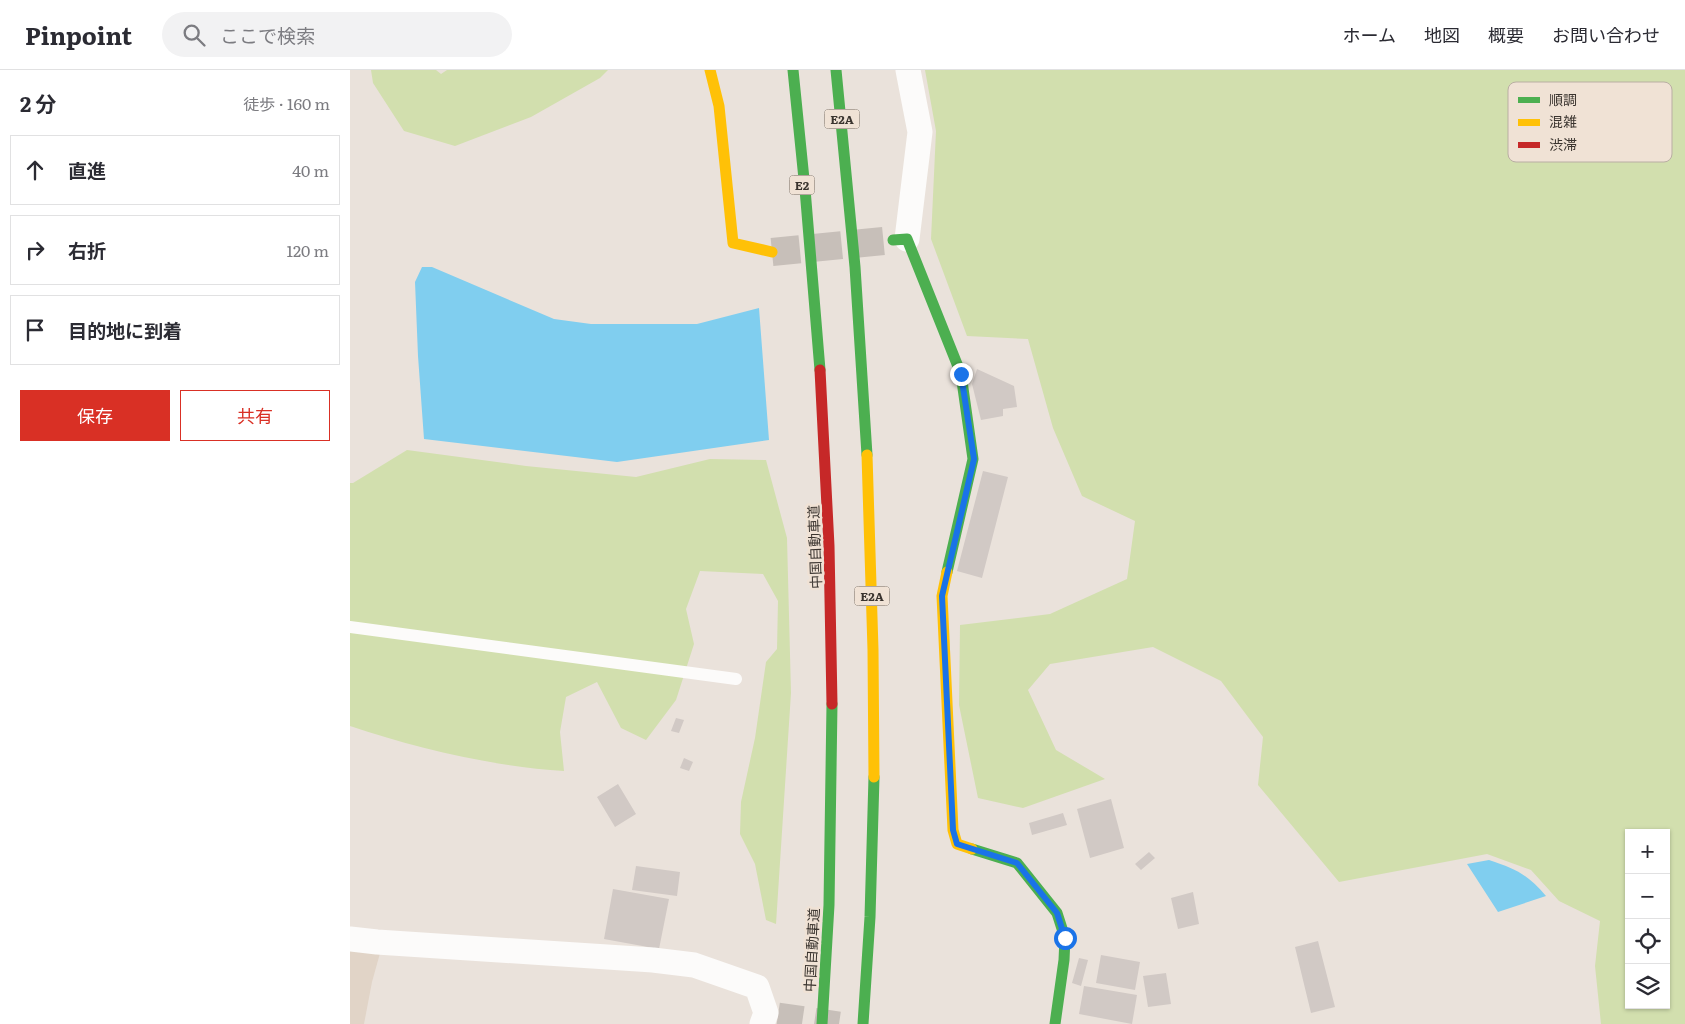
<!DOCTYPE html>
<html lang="ja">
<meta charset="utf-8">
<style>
:root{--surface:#fff;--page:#f2f2f3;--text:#2b2b33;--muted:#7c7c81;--line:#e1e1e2;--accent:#d93025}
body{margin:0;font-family:Literata,"Noto Sans JP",serif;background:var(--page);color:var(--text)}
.controls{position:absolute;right:15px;bottom:15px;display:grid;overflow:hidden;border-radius:0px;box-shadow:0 1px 4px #0004}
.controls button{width:45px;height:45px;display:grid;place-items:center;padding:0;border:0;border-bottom:1px solid var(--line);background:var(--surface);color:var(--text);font:25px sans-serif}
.stop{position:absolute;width:15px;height:15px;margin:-11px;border:4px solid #1a73e8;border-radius:50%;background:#fff}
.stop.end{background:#1a73e8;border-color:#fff;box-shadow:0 1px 5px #0008}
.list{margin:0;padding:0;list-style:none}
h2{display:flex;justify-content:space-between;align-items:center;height:65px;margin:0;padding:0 20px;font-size:21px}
h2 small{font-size:16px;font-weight:400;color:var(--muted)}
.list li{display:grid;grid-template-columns:32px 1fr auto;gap:15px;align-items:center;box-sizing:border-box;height:70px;margin:0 10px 10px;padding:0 10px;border:1px solid var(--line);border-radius:0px}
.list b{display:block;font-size:19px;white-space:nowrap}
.list em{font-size:16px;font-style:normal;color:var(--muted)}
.actions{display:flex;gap:10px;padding:15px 20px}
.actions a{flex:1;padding:11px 0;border:1px solid var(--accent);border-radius:0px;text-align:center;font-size:18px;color:var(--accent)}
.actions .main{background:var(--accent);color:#fff}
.icon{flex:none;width:28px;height:28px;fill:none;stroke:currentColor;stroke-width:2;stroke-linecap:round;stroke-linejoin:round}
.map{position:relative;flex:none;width:1335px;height:954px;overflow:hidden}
header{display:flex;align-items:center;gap:30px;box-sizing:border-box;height:70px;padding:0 25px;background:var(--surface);border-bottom:1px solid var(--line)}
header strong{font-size:24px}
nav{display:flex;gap:28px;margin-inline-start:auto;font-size:18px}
.search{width:350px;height:45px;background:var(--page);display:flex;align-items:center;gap:12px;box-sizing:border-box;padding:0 18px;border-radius:28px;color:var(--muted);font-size:19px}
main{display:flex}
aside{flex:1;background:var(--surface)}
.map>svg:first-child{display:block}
.built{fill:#e1d4c7}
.green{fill:#d2dfae;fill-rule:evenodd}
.water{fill:#80ceef}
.building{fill:#d1c9c5}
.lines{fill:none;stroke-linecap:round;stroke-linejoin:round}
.street-tunnel{stroke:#c7bfb9;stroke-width:25;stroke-dasharray:25 12;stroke-linecap:butt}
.secondary-tunnel{stroke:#c7bfb9;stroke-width:28;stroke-dasharray:28 14;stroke-linecap:butt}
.lane{stroke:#fcfbfa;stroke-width:12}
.street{stroke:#fcfbfa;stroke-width:25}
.fast{stroke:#4caf50;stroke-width:11}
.slow{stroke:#ffc107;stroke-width:11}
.jam{stroke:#c62828;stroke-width:11}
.route{stroke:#1a73e8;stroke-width:6}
.labels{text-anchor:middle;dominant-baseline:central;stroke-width:5;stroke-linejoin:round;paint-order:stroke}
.shield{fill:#f0e2d5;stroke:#716861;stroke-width:1}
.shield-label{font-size:12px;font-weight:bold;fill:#3a342f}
.street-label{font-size:14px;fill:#3a342f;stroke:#f0e2d5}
.key{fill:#f0e2d5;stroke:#b9aea3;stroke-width:1}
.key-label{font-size:14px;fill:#3a342f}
</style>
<header>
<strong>Pinpoint</strong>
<div class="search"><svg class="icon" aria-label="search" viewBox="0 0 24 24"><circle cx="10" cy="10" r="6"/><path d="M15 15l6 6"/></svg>ここで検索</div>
<nav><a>ホーム</a><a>地図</a><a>概要</a><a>お問い合わせ</a></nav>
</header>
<main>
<aside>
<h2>2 分<small>徒歩 · 160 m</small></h2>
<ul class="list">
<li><svg class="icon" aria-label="ahead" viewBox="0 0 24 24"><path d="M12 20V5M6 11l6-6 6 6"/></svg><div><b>直進</b></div><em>40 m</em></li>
<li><svg class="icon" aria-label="right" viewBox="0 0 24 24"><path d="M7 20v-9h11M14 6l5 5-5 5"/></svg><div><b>右折</b></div><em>120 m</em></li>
<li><svg class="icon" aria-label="arrive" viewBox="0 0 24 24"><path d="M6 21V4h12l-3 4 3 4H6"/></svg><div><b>目的地に到着</b></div></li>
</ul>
<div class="actions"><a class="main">保存</a><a>共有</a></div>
</aside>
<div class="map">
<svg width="1335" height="954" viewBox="0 0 1335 954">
<rect width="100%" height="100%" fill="#eae2db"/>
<path class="built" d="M 0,873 L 32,876 L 22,912 L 14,954 L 0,954 Z"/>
<path class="green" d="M 21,0 L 86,0 L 91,4 L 97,0 L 258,0 L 250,8 L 181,47 L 105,76 L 54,61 L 23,13 Z
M 575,0 L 1335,0 L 1335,954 L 1251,954 L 1245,896 L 1250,851 L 1209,831 L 1181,800 L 1137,784 L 989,812 L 908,715 L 913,667 L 871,611 L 803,577 L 700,594 L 678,620 L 706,680 L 755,709 L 673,738 L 628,728 L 609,635 L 610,555 L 700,544 L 777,509 L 785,451 L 732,426 L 703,358 L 678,269 L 617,266 L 581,169 L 586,61 ZM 1279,763 L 1316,763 L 1316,935 L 1279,935 Z
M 57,380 L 176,396 L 286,407 L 360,389 L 416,390 L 437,468 L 441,623 L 426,854 L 416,850 L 405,794 L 390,764 L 391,732 L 405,668 L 416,592 L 427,579 L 428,531 L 413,504 L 350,501 L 336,539 L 344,574 L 326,630 L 296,670 L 271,658 L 247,612 L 216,627 L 210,662 L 214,701 C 145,697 65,678 0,656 L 0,413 L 3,413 Z"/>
<path class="water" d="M 72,197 L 82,197 L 204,249 L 241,254 L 347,254 L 409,238 L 419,370 L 267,392 L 74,369 L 68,286 L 65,212 Z
M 1139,790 C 1166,799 1177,804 1196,826 L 1148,842 L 1117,794 Z"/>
<path class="building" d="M 627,299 L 664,316 L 667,337 L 653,339 L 653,346 L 631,350 L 622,314 Z
M 633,401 L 658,407 L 632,508 L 607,501 Z
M 326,648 L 334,650 L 329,663 L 321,661 Z
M 334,688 L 343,692 L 339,701 L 330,698 Z
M 268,714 L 286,744 L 265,757 L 247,727 Z
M 761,729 L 774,778 L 740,788 L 727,739 Z
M 713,743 L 717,755 L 682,765 L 679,753 Z
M 799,782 L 805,788 L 791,800 L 785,794 Z
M 286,796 L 330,802 L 327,826 L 282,820 Z
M 263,819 L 319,829 L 309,879 L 254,869 Z
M 843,822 L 849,854 L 828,859 L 821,828 Z
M 968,871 L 985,937 L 961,943 L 945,877 Z
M 751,885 L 790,892 L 785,920 L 746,913 Z
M 729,888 L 738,890 L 731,916 L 722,913 Z
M 816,903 L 821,934 L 798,937 L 793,906 Z
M 734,916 L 787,925 L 782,954 L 729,944 Z"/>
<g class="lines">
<path class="street-tunnel" d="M 428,945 L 489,954"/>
<path class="secondary-tunnel" d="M 422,182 L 543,170"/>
<path class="lane" d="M 0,557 L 386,609"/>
<path class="street" d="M 557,169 L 570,62 L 558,0
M 0,869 L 27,872 L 303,890 L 344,895 L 407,917 L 416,943 L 412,954"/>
<path class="fast" d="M 443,0 L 455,119 L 470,300
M 486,0 L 505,197 L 517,385
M 543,170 L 557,169 L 611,304 L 623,389 L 597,502
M 622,779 L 667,793 L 707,843 L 715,868 L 714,890 L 705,954
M 472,954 L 479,835 L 482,634
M 513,954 L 520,847 L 524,707"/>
<path class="slow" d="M 360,0 L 369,36 L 383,173 L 422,182
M 517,385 L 523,580 L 524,707
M 597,502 L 592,526 L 603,760 L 607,774 L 622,779"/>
<path class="jam" d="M 470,300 L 479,476 L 482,634"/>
</g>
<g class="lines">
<path class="route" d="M 611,304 L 624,389 L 592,526 L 603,760 L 607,774 L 667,793 L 707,843 L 715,868"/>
</g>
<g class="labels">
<g class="shield">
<rect x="474.5" y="39.5" width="35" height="19" rx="4"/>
<rect x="439.5" y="105.5" width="25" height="19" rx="4"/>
<rect x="504.5" y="516.5" width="35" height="19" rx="4"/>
</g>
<g class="shield-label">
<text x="492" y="49">E2A</text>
<text x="452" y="115">E2</text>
<text x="522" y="526">E2A</text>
</g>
<g class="street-label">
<text transform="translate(464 477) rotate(-92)">中国自動車道</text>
<text transform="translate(461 880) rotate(-87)">中国自動車道</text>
</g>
</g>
<rect x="1158" y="12" width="164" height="80" rx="8" class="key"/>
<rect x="1168" y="27" width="22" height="6" fill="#4caf50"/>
<rect x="1168" y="49" width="22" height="7" fill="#ffc107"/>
<rect x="1168" y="72" width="22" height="6" fill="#c62828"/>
<g class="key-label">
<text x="1199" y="35">順調</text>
<text x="1199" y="57">混雑</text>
<text x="1199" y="80">渋滞</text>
</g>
</svg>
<div class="controls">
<button>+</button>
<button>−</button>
<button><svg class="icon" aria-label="locate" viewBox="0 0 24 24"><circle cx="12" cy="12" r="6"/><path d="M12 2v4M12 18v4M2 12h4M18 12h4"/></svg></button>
<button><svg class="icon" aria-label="layers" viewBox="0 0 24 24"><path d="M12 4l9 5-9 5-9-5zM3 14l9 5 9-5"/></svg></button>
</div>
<div class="stop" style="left:715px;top:868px"></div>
<div class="stop end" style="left:611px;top:304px"></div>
</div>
</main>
